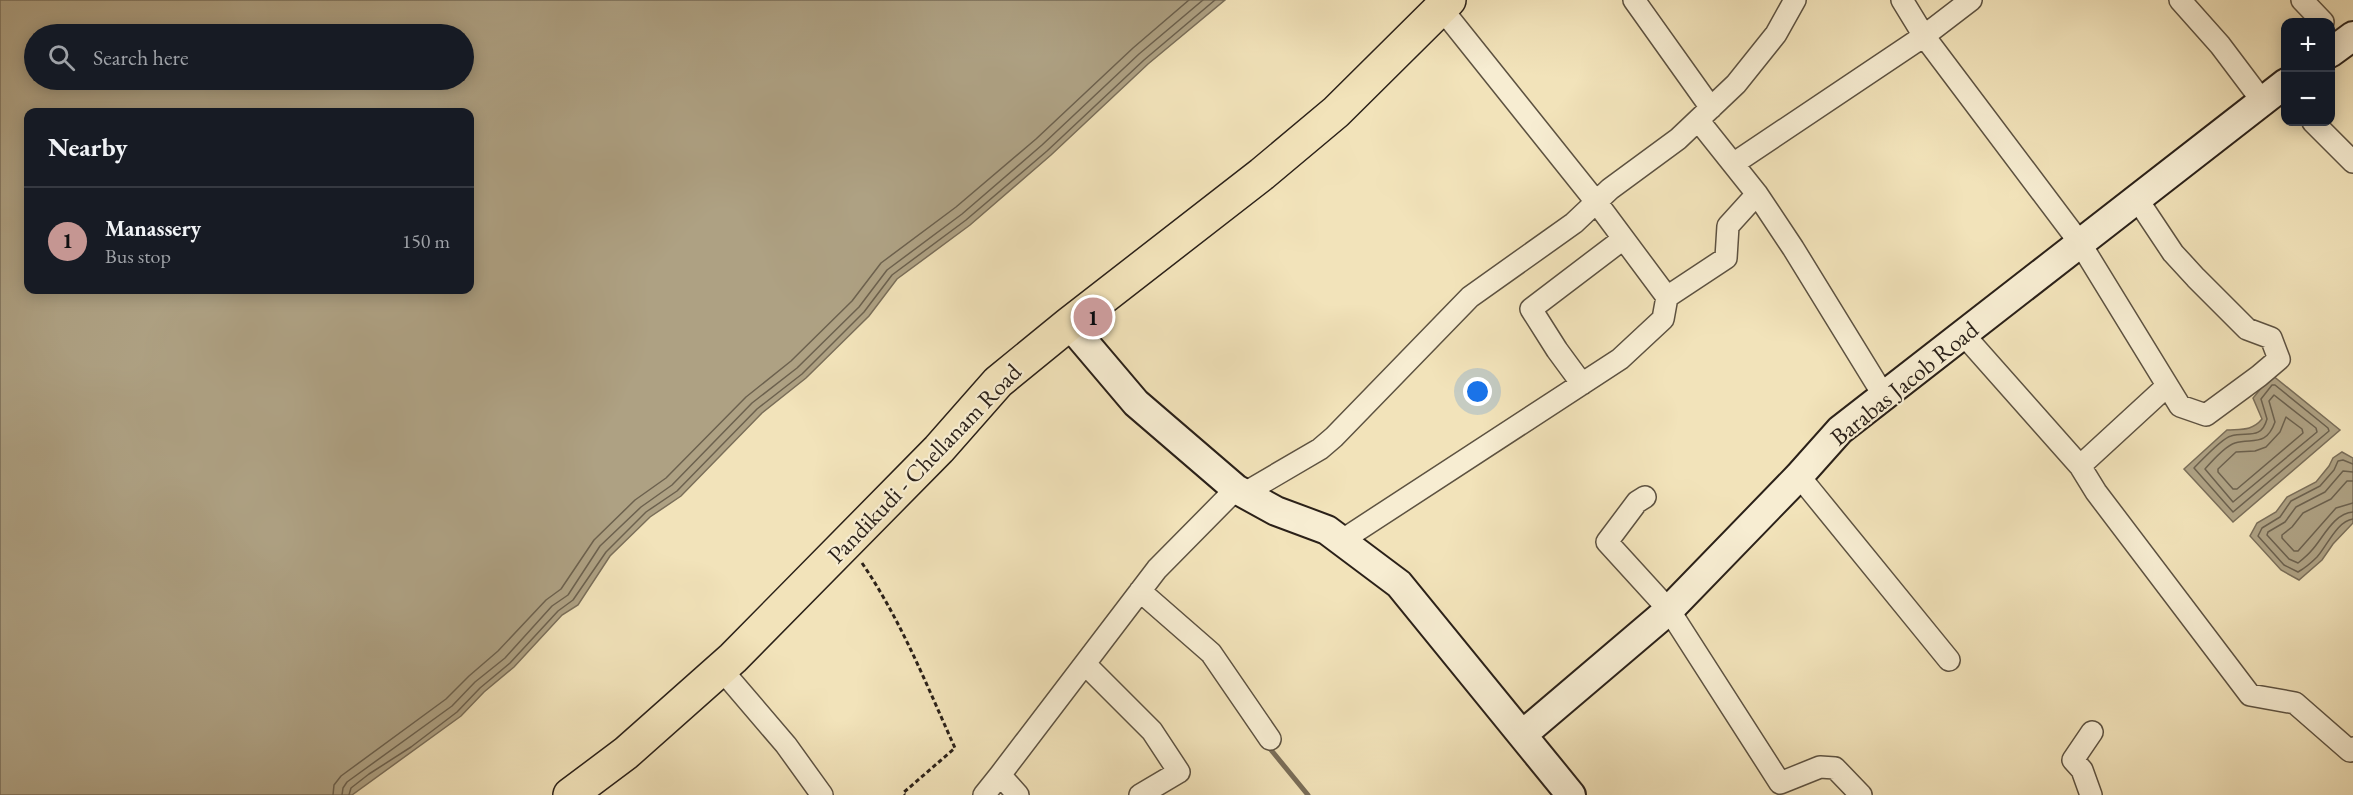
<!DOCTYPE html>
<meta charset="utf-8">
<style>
:root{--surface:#171b24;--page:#242831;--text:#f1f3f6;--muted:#9ea1a6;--line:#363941;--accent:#c59692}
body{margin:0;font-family:"EB Garamond",serif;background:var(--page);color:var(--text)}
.controls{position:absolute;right:18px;top:18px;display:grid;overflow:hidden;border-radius:12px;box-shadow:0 3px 15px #0003}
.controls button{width:54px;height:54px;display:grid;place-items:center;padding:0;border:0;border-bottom:2px solid var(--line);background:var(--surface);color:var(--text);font:30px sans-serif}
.you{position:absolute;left:1478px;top:392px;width:21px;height:21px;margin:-15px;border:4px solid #fff;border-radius:50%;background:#1a73e8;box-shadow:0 0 0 9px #1a73e833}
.badge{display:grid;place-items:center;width:39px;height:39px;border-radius:50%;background:var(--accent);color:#111;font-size:20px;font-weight:700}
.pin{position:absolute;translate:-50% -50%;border:3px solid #fff;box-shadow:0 2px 6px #0006}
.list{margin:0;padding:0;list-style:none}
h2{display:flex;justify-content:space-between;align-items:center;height:78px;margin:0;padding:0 24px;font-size:26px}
h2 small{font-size:20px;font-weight:400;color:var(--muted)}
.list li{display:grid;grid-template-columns:39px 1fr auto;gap:18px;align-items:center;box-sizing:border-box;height:108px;padding:0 24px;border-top:2px solid var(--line)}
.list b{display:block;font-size:22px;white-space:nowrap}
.list p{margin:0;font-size:20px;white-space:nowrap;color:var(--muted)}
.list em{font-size:20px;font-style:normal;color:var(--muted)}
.icon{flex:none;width:33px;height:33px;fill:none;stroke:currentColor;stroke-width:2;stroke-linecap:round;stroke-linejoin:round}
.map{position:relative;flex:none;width:2353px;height:795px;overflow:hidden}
.search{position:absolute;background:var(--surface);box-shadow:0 3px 15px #0003;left:24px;top:24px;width:450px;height:66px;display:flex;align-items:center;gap:15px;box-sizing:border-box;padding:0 21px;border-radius:33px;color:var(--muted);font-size:22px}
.panel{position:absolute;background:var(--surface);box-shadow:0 3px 15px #0003;left:24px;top:108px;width:450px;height:186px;border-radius:12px}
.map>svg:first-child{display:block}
.water{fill:#aea183;stroke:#7a6e59;stroke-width:1.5;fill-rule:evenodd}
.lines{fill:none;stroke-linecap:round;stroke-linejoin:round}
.shore{stroke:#6c614e;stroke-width:1.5}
.stream{stroke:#7a6e59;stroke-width:5}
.street-casing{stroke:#5d5241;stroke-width:24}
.secondary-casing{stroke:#2b2119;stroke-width:32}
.primary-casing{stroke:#2b2119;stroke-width:36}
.path{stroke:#2b2119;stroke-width:3;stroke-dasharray:4.5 3;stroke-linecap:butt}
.street{stroke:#f7edd2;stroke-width:21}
.secondary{stroke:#f7edd2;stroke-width:28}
.primary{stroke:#f2e3ba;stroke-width:33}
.labels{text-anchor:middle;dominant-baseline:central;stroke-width:4.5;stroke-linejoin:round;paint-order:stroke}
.street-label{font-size:24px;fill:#2b2119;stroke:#f7edd2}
</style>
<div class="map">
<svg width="2353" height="795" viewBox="0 0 2353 795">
<rect width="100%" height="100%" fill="#f2e3ba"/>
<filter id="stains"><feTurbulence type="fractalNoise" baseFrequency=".00333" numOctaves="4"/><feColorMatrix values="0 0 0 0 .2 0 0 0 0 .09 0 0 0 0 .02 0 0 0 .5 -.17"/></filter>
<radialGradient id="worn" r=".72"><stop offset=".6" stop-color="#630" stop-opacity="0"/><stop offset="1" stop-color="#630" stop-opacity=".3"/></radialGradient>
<path class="water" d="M 0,0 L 1225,0 L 1148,64 L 1051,155 L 970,225 L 897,279 L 869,316 L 806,378 L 762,413 L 681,496 L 650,517 L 610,556 L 578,605 L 562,615 L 514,667 L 484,692 L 461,716 L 352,795 L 0,795 ZM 34,34 L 464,34 L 464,80 L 34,80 ZM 28,112 L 470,112 L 470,290 L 28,290 Z
M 2272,375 L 2340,430 L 2233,522 L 2184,469 L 2227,430 C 2242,429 2252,431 2262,419 L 2253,398 Z
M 2342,452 L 2353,458 L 2353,523 L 2333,544 L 2322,560 L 2299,580 L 2281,570 L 2250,536 L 2257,523 L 2276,512 L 2287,497 L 2316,482 L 2329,466 L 2333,458 Z"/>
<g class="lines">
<path class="shore" d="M 2272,385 L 2275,385 L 2328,428 L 2329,431 L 2233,512 L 2194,468 C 2201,461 2222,438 2231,436 C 2246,431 2261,441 2267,419 L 2261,399 Z
M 2274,395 L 2316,428 L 2317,432 L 2233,502 L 2205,469 C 2212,461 2225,446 2235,443 C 2253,438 2266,447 2275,422 L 2269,401 Z
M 2286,417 L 2302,429 L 2303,433 L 2237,489 L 2233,489 L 2218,472 L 2218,469 L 2236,452 L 2255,451 L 2266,447 L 2280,432 Z
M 2353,464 L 2343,460 L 2338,461 L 2334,470 L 2320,486 L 2291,501 L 2280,517 L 2262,528 L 2258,536 L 2284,565 L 2298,572 C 2305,568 2312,562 2317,557 C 2327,546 2337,521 2353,519
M 2353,472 L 2343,471 L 2325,492 L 2296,507 L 2285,522 L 2268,532 L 2267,535 L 2289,559 L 2298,563 C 2303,559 2308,555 2312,550 C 2323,538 2334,513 2353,512
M 2353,481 L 2347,481 L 2331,499 L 2303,513 L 2292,527 L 2282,535 L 2282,538 L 2294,551 L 2298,551 L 2336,508 L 2353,503
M 333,795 L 334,785 L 341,776 L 446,699 L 469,676 L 498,651 L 546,600 L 561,589 L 594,540 L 635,500 L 666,478 L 746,397 L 791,361 L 852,301 L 881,263 L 956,207 L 1036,139 L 1133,48 L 1189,0
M 342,795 L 343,788 L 347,782 L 452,706 L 475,682 L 505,658 L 552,606 L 568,595 L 600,546 L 641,507 L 672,485 L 752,403 L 797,368 L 859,307 L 887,270 L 962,214 L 1042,145 L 1139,54 L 1203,0
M 349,795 L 351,788 L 369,774 L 411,747 L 457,712 L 480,688 L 510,663 L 558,611 L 573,600 L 606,552 L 646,512 L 677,491 L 757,409 L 802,374 L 864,312 L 892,275 L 966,220 L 1047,151 L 1144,60 L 1215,0"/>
<path class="stream" d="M 1267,745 L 1308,795"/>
<defs>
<path id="street" d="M 1634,0 L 1711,108
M 1971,0 L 1924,36 L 2080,243 L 2180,406 L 2206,415 L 2259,376 L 2279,359 L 2271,338 L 2247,329 L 2196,278 L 2173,253 L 2137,199
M 2180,0 L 2220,45 L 2263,102
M 2302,0 L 2323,22
M 1698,120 L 1757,194 L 1793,248 L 1884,396
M 2313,122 L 2353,162
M 1733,164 L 1924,36 L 1902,0
M 1667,297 L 1726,258 L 1728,226 L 1757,194
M 1963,334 L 2080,466 L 2096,492 L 2250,695 L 2295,703 L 2350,751 L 2353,748
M 1582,384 L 1557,350 L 1531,309 L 1623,239
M 2080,466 L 2167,386
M 1799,476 L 1949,660
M 1243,494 L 1320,449 L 1334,437 L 1470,297 L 1574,223 L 1610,189 L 1678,139 L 1736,84 L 1776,34 L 1795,0
M 1645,497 L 1637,502 L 1607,542 L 1669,610 L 1780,783 L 1820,767 L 1835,768 L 1861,795
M 1341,541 L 1620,359 L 1663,319 L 1667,297 L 1597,203 L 1441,8
M 1140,591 L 1211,653 L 1270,739
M 1085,664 L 1152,731 L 1179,772 L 1140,795
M 721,669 L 786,745 L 822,795
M 984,795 L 1000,775
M 1018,795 L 1000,775 L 1157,569 L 1236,489
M 2091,795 L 2082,770 L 2073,760 L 2092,732"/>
<path id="secondary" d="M 2330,53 L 2353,36
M 1069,324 L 1136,403 L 1236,489 L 1276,511 L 1327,530 L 1399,584 L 1571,795
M 1522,735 L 1669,610 L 1799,476 L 1840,430 L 2286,83"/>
<path id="primary" d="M 570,795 L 626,753 L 733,658 L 939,449 L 998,382 L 1069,324 L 1262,174 L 1336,112 L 1449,0"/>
</defs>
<use href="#street" class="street-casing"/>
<use href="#secondary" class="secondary-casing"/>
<use href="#primary" class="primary-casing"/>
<path class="path" d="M 862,563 C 901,620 927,686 955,748 L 903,793 L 905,795"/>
<use href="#street" class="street"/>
<use href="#secondary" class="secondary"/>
<use href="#primary" class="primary"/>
</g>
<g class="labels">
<g class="street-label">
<text transform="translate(1904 383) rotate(-39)">Barabas Jacob Road</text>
<text transform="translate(924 463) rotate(-46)">Pandikudi - Chellanam Road</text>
</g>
</g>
<rect width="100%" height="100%" filter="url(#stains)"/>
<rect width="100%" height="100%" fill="url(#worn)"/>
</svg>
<div class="controls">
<button>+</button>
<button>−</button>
</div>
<div class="you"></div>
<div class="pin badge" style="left:1093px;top:317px">1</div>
<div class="search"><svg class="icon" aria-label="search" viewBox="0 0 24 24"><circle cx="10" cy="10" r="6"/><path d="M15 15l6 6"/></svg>Search here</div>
<section class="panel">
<h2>Nearby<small></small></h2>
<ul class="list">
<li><span class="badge">1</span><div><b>Manassery</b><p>Bus stop</p></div><em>150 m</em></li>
</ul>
</section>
</div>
